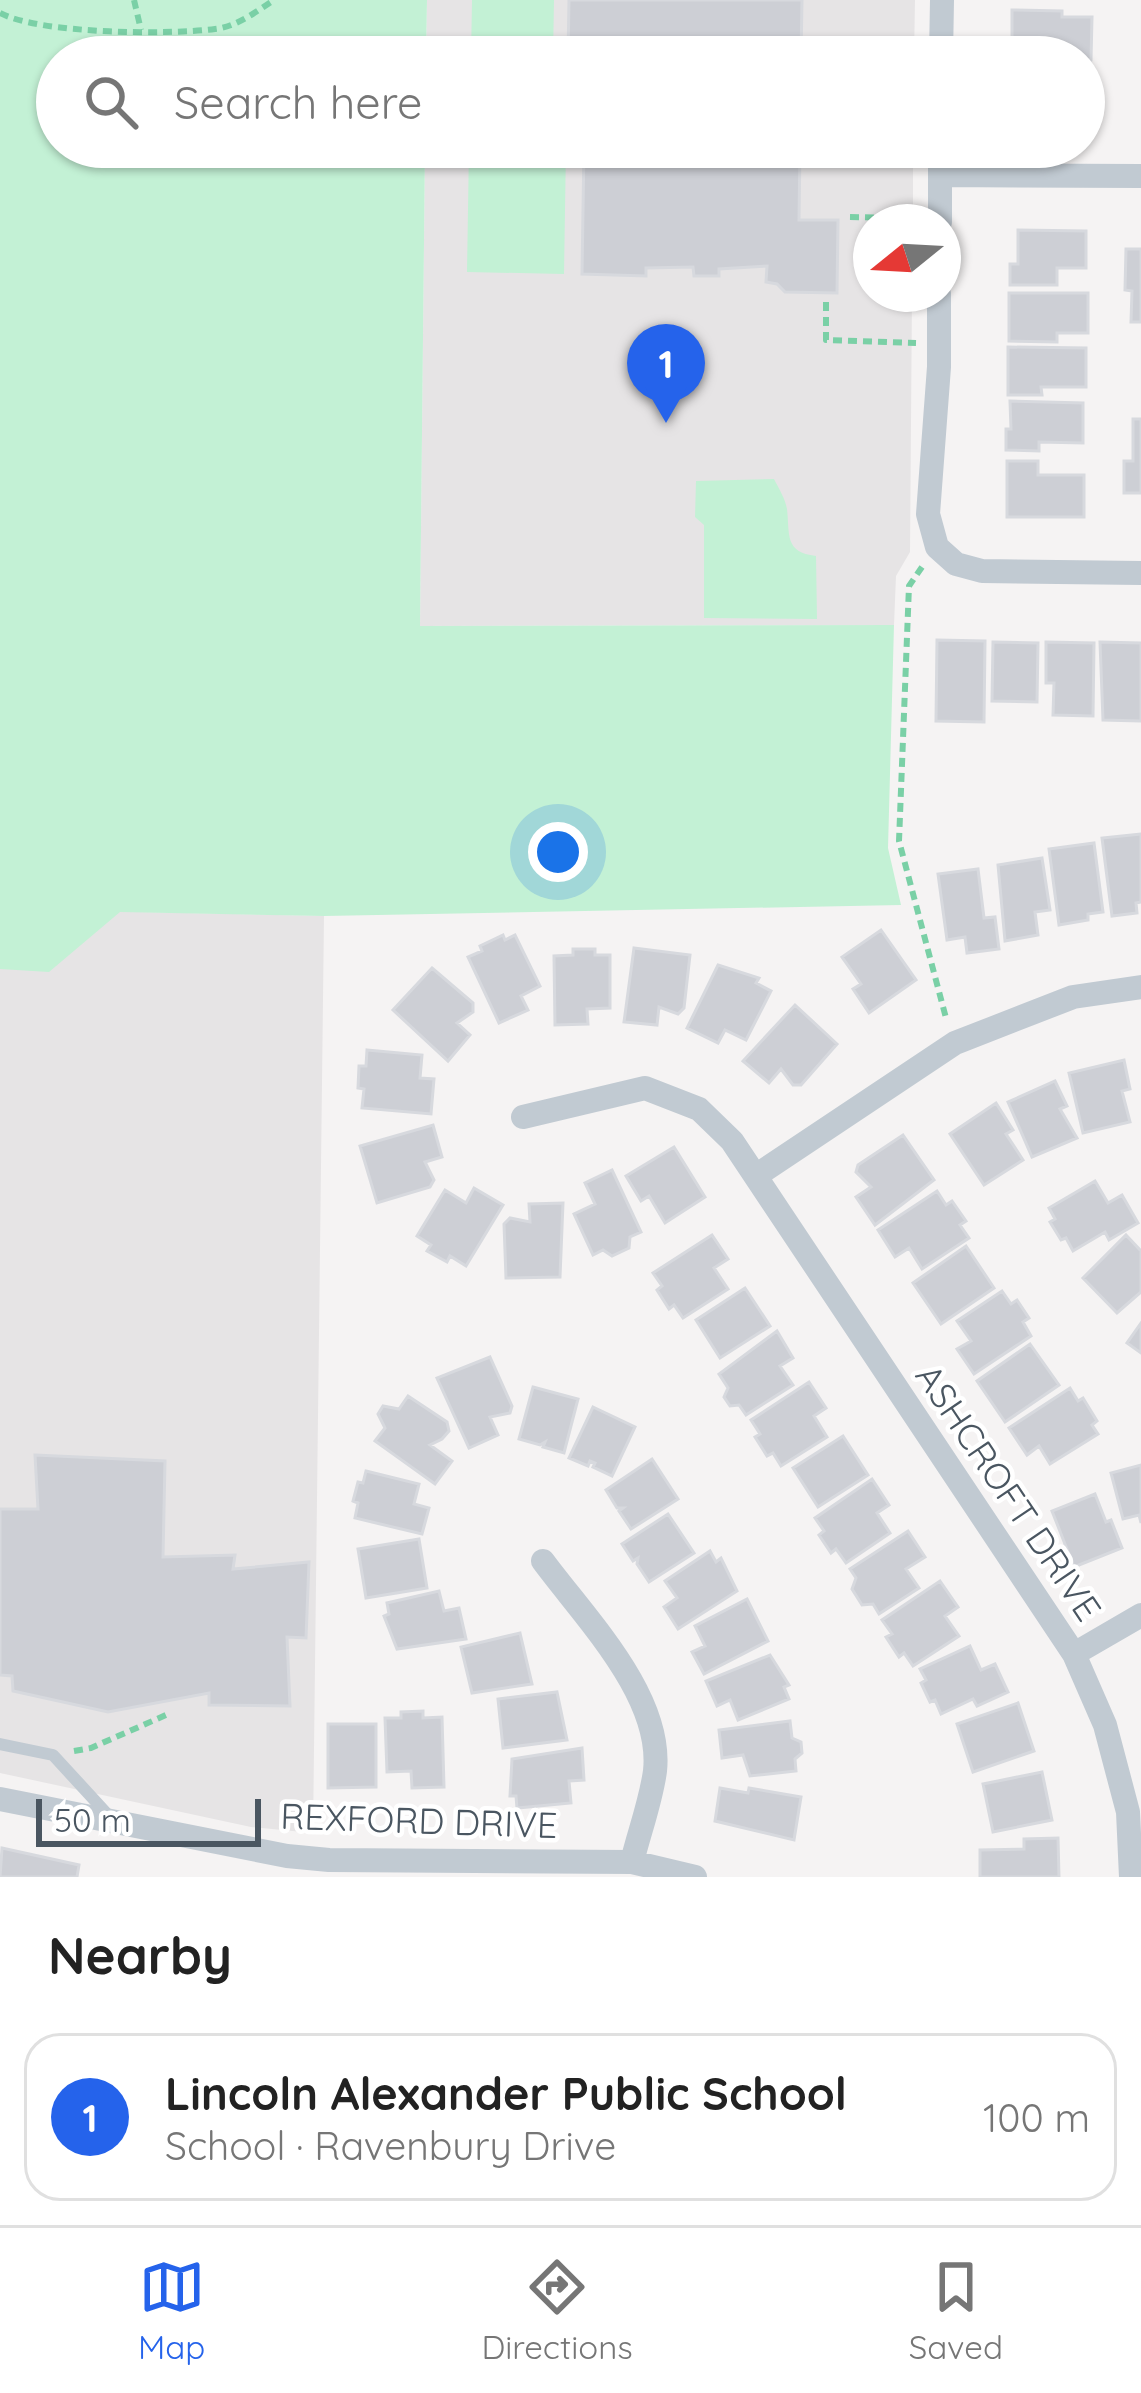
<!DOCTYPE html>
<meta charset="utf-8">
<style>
:root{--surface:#fff;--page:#f2f2f2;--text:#222;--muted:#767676;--line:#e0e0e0;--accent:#2563eb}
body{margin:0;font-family:Quicksand,sans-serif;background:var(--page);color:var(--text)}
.compass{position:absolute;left:853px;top:204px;width:108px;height:108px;border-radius:50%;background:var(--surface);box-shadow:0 3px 9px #0004;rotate:252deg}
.scale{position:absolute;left:36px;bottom:30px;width:225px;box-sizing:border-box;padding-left:12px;border:6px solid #4a5661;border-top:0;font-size:33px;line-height:42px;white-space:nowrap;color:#4a5661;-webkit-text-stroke:9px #fff;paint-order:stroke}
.you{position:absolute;left:558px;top:852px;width:42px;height:42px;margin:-30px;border:9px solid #fff;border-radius:50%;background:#1a73e8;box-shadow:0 0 0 18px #1a73e833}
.badge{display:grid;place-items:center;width:78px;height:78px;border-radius:50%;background:var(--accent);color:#fff;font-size:39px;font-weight:700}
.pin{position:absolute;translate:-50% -99px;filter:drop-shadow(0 3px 6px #0008)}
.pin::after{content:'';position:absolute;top:63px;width:42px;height:36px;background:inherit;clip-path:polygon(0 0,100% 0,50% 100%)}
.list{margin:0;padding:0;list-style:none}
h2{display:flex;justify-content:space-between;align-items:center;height:156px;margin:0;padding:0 48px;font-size:51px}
h2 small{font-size:39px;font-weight:400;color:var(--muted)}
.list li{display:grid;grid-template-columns:78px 1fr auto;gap:36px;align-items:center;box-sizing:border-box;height:168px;margin:0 24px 24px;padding:0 24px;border:3px solid var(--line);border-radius:36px}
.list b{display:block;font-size:45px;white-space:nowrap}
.list p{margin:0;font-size:39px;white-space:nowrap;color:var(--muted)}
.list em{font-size:39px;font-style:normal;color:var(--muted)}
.icon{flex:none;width:66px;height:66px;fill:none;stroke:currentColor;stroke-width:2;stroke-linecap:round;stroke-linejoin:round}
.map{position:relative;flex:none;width:1141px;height:1877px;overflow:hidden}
.search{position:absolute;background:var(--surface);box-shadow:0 3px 9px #0004;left:36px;right:36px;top:36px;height:132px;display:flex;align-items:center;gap:30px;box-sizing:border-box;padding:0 42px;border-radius:66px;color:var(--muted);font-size:45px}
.sheet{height:348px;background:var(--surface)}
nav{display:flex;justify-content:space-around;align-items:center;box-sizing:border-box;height:168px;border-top:3px solid var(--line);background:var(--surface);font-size:33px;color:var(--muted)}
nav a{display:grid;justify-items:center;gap:6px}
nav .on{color:var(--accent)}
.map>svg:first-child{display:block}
.education{fill:#e6e4e5}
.green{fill:#c3f1d5}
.building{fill:#cdcfd5;stroke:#d7d9de;stroke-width:3}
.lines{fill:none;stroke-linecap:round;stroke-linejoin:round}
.path{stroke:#7ad0a6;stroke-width:6;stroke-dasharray:9 6;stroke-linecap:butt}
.service{stroke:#c1cad2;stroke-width:12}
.minor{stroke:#c1cad2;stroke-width:24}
.labels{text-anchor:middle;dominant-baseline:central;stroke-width:9;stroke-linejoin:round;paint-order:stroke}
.street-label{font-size:36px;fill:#4a5661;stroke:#fff}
</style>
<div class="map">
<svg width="1141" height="1877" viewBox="0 0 1141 1877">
<rect width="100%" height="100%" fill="#f5f3f3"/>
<path class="education" d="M 427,0 L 915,0 L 914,57 L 426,57 Z
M 425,147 L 913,147 L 913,222 L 871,222 L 871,294 L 912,294 L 910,552 L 896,576 L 894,625 L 420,626 Z
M 0,909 L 324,916 L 313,1833 L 251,1827 L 0,1773 Z"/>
<path class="green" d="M 0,0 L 427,0 L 426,57 L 57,57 L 57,147 L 425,147 L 420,626 L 894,625 L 888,848 L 901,905 L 324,916 L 120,912 L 49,972 L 0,969 Z
M 472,0 L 554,0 L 553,57 L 471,57 Z
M 469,147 L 566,147 L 564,274 L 467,272 Z
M 774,479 C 779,489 785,498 787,509 C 790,535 784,552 816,556 L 817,619 L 704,618 L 704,525 L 695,517 L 696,481 Z"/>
<path class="building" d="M 569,0 L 802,0 L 801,57 L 568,57 Z
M 1012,10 L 1062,11 L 1062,17 L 1092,17 L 1091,60 L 1012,57 Z
M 584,147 L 800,147 L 799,220 L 838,220 L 837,293 L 785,292 L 777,284 L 766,282 L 767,266 L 719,269 L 719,276 L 694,276 L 693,267 L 646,268 L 646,276 L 582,274 Z
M 1018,230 L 1086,231 L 1086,268 L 1057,268 L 1057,285 L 1010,285 L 1010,264 L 1018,264 Z
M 1126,249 L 1141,249 L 1141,322 L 1131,322 L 1132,291 L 1125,290 Z
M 1009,293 L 1088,293 L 1088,333 L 1057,333 L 1057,342 L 1009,341 Z
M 1008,347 L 1086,348 L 1086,387 L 1041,387 L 1042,395 L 1008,395 Z
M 1010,401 L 1083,403 L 1083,443 L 1039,442 L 1039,451 L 1006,450 L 1006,429 L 1011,429 Z
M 1133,419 L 1141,419 L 1141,493 L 1124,493 L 1124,461 L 1133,461 Z
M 1007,461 L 1038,461 L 1038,475 L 1084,475 L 1084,517 L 1007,517 Z
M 937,640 L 985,641 L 984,722 L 936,721 Z
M 993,642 L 1038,643 L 1037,702 L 992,701 Z
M 1046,642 L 1094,643 L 1093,716 L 1053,715 L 1054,683 L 1046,683 Z
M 1100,642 L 1141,643 L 1141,721 L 1103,720 Z
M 1141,834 L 1141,902 L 1136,903 L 1137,913 L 1112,916 L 1102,838 Z
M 1094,843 L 1103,912 L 1088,914 L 1088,920 L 1059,925 L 1049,849 Z
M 1042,858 L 1050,910 L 1035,912 L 1038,935 L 1005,941 L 998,865 Z
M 978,869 L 984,918 L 995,917 L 999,949 L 967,953 L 965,937 L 947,940 L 938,874 Z
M 881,930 L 916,980 L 869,1013 L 853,989 L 861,984 L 842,957 Z
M 503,935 L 505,940 L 515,935 L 540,986 L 521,996 L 528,1010 L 499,1023 L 468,957 L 482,951 L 480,946 Z
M 634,948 L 690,955 L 684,1008 L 678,1014 L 659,1007 L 657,1025 L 624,1022 Z
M 573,949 L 595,949 L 595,955 L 610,955 L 610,1008 L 587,1009 L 588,1024 L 555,1025 L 554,956 L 573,955 Z
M 718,965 L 759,978 L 756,983 L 771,991 L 746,1040 L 725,1030 L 718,1043 L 687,1028 Z
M 432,968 L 473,1003 L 473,1012 L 457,1023 L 470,1035 L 448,1061 L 393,1010 Z
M 795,1005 L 837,1044 L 801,1085 L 793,1085 L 781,1069 L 769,1083 L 743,1061 Z
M 367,1050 L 422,1055 L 420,1078 L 434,1079 L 431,1114 L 362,1108 L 364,1089 L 358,1088 L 359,1066 L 366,1066 Z
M 1124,1060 L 1130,1089 L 1122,1091 L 1130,1122 L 1083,1133 L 1069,1073 Z
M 1055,1081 L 1067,1106 L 1060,1109 L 1077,1138 L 1032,1157 L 1008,1102 Z
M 996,1103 L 1013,1130 L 1006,1134 L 1023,1160 L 984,1185 L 950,1134 Z
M 433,1125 L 442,1157 L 425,1162 L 434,1180 L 430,1187 L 377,1203 L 360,1146 Z
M 903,1135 L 934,1180 L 875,1225 L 856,1197 L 871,1187 L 856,1172 L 858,1165 Z
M 674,1147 L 705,1197 L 665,1223 L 649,1196 L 641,1201 L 626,1176 Z
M 612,1170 L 641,1232 L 630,1237 L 629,1248 L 612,1256 L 603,1250 L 593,1255 L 574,1214 L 595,1204 L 585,1183 Z
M 1095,1181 L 1108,1203 L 1122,1195 L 1138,1223 L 1109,1240 L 1105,1232 L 1073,1251 L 1066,1238 L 1061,1240 L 1050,1222 L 1055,1219 L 1049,1208 Z
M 474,1188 L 503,1205 L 466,1266 L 450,1256 L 447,1262 L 427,1251 L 431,1245 L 417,1236 L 445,1190 L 466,1203 Z
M 937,1191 L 946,1205 L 952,1201 L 966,1221 L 960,1225 L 969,1238 L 922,1269 L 909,1248 L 895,1257 L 878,1230 Z
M 563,1203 L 560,1277 L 506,1278 L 504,1224 L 510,1218 L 530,1222 L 529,1204 Z
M 712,1235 L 728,1259 L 714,1268 L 728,1289 L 683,1318 L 674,1305 L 669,1309 L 657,1290 L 662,1286 L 653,1273 Z
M 1126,1235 L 1141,1251 L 1141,1292 L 1117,1313 L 1083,1278 Z
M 966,1246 L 994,1288 L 941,1324 L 913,1283 Z
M 745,1288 L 770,1326 L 720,1358 L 696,1320 Z
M 1002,1291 L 1011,1304 L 1017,1300 L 1029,1318 L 1023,1322 L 1031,1336 L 974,1374 L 957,1349 L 971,1341 L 957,1321 Z
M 1141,1323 L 1141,1353 L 1127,1343 Z
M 777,1331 L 793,1358 L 780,1366 L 793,1385 L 746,1415 L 739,1405 L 730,1406 L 724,1397 L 728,1388 L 719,1374 Z
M 1030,1344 L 1059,1385 L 1005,1422 L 977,1381 Z
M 490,1357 L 512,1406 L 510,1413 L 490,1417 L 498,1435 L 469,1448 L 437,1378 Z
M 809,1382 L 826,1408 L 814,1416 L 827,1437 L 781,1466 L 773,1453 L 767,1456 L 755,1437 L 760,1434 L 751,1420 Z
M 533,1387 L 578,1399 L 564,1453 L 543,1447 L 545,1442 L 540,1445 L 519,1439 Z
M 1070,1388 L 1078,1401 L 1083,1398 L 1097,1421 L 1092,1425 L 1098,1434 L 1050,1464 L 1039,1446 L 1027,1455 L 1009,1428 Z
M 408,1396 L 447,1422 L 449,1431 L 442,1439 L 430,1445 L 452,1461 L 435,1484 L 375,1441 L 385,1428 L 378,1414 L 383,1406 L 399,1409 Z
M 593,1407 L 635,1427 L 612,1476 L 593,1467 L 595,1463 L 590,1461 L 588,1466 L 569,1458 Z
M 843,1436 L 868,1475 L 818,1507 L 793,1468 Z
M 35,1455 L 165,1461 L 163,1557 L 235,1555 L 233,1569 L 309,1562 L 306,1638 L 287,1637 L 290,1706 L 209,1705 L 209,1693 L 108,1712 L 13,1691 L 12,1676 L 0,1675 L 0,1509 L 38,1509 Z
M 652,1459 L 678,1499 L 631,1529 L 619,1511 L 623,1508 L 617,1508 L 606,1490 Z
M 1141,1465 L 1141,1523 L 1139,1515 L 1123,1519 L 1111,1473 Z
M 366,1471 L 419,1484 L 414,1504 L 429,1508 L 422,1534 L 355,1518 L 358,1503 L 353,1501 L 358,1482 L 363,1483 Z
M 872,1479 L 889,1505 L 877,1513 L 890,1533 L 846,1563 L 836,1549 L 831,1553 L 819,1535 L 824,1531 L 815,1518 Z
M 1095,1494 L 1106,1522 L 1111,1520 L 1122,1548 L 1074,1567 L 1052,1511 Z
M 668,1514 L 694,1553 L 649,1582 L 637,1564 L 638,1558 L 633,1561 L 622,1544 Z
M 908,1531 L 925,1557 L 906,1569 L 919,1588 L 879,1614 L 873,1604 L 862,1605 L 852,1589 L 856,1578 L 850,1569 Z
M 419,1539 L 427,1588 L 366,1598 L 358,1549 Z
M 710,1551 L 716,1562 L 721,1558 L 737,1591 L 678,1629 L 664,1607 L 677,1598 L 665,1581 Z
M 940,1581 L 958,1607 L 945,1616 L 959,1636 L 913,1666 L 904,1653 L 899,1657 L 886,1637 L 892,1634 L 882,1620 Z
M 439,1591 L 444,1611 L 459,1608 L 466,1639 L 397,1649 L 384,1616 L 389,1614 L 387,1603 Z
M 747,1599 L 768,1641 L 704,1674 L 692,1652 L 705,1646 L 695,1626 Z
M 520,1633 L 532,1684 L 472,1693 L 461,1647 Z
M 970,1646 L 981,1670 L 995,1664 L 1008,1692 L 977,1706 L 973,1699 L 941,1714 L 935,1700 L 930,1702 L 921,1683 L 926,1680 L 920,1669 Z
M 770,1655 L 789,1685 L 784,1687 L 789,1699 L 738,1720 L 730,1700 L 717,1706 L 706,1681 Z
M 557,1692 L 567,1740 L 503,1748 L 498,1699 Z
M 1018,1703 L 1034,1751 L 973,1772 L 957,1724 Z
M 423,1711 L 423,1718 L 442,1717 L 444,1787 L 412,1788 L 411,1771 L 387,1772 L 385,1718 L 401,1718 L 401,1712 Z
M 790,1721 L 792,1738 L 801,1742 L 802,1753 L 795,1759 L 796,1771 L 750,1776 L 743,1755 L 722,1758 L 719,1730 Z
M 328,1724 L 376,1724 L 376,1787 L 328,1788 Z
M 582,1748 L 584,1780 L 569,1781 L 571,1803 L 517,1808 L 516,1796 L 510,1796 L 512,1759 Z
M 1042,1772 L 1052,1820 L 993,1832 L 983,1784 Z
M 720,1788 L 748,1793 L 749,1788 L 801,1797 L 794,1840 L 715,1821 Z
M 1058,1838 L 1059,1877 L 980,1877 L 980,1850 L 1024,1849 L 1024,1839 Z
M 2,1848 L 79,1865 L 77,1877 L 0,1877 Z"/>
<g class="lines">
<path class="path" d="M 134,0 L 141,30
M 0,13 C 40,34 168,35 215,29 C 236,27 257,11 274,0
M 850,217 L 913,218
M 826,302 L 826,340 L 916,343
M 922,567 L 909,586 L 899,841 L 946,1018
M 74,1751 L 91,1748 L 166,1715"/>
<path class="service" d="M 0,1744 L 53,1755 L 109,1816"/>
<path class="minor" d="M 941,57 L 942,0
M 940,175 L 1141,176
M 940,222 L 940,147
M 939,294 L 939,367 L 928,514 L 937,547 L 956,564 L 982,571 L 1141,573
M 523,1117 L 645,1088 L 699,1109 L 732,1141 L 1074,1654 L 1105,1725 L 1128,1812 L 1131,1877
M 757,1175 L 955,1043 L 1073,997 L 1141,987
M 543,1561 C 585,1618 663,1696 655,1771 C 651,1801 639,1833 632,1862
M 1074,1654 L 1141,1615
M 0,1799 L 287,1856 L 329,1860 L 632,1862 L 695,1877"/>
</g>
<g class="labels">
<g class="street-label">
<text transform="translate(1009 1492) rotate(56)">ASHCROFT DRIVE</text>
<text transform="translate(419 1820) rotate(2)">REXFORD DRIVE</text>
</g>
</g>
</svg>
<svg class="compass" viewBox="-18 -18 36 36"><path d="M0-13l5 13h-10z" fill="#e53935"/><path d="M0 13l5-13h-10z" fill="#767676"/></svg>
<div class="scale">50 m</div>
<div class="you"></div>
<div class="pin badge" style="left:666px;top:423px">1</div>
<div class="search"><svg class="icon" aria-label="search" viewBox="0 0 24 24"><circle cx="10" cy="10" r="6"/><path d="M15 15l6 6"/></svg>Search here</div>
</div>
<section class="sheet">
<h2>Nearby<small></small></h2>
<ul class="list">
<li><span class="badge">1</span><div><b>Lincoln Alexander Public School</b><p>School · Ravenbury Drive</p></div><em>100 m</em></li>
</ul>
</section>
<nav>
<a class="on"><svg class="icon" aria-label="map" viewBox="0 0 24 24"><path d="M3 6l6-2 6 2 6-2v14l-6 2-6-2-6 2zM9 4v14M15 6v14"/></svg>Map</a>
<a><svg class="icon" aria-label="directions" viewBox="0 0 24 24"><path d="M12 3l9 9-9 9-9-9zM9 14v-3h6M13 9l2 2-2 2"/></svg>Directions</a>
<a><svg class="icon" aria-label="saved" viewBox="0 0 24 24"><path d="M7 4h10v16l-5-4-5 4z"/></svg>Saved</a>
</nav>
